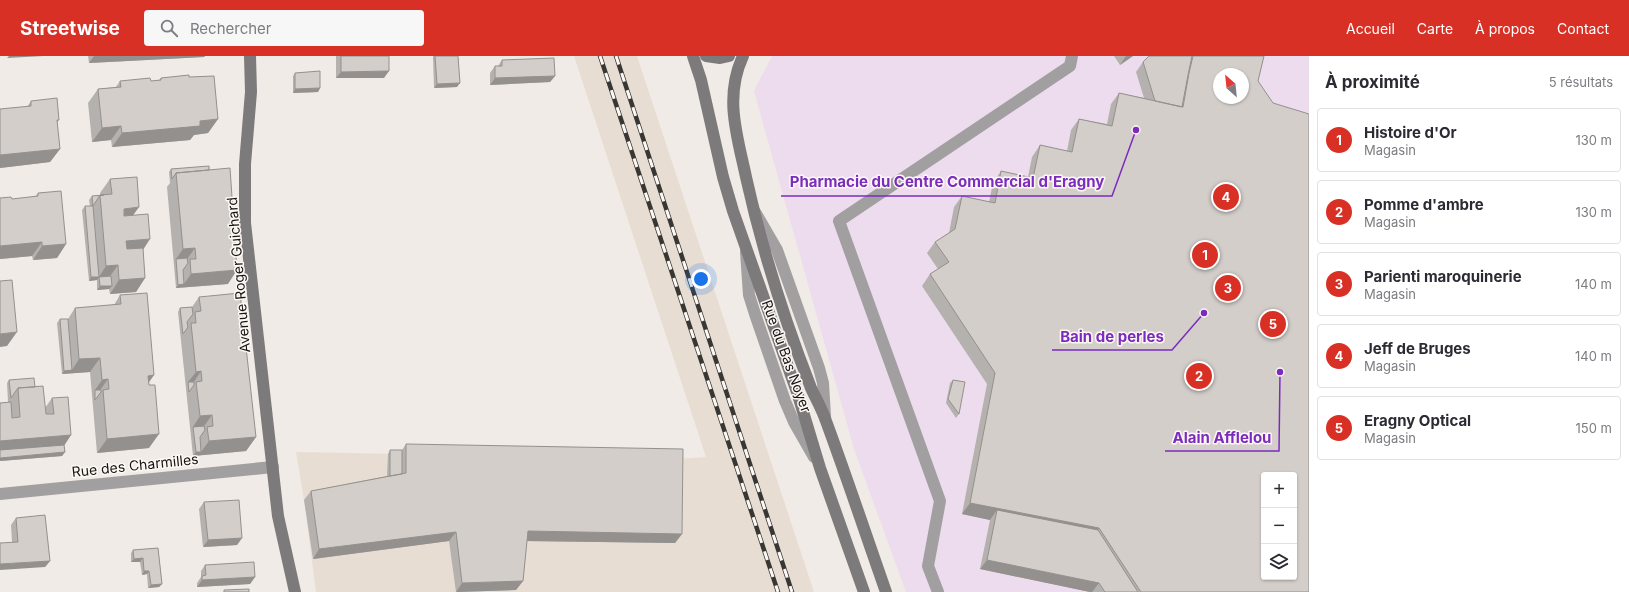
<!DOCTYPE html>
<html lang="fr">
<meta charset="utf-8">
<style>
:root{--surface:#fff;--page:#f7f7f7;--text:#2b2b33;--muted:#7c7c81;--line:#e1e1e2;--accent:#d93025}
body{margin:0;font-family:Inter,sans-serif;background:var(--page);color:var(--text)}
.controls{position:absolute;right:12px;bottom:12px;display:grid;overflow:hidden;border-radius:4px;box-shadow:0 1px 3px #0004}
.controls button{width:36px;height:36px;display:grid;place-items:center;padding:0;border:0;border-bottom:1px solid var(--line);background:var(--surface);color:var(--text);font:20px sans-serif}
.compass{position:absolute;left:1213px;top:12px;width:36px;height:36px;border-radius:50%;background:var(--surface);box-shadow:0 1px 3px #0004;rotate:333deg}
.you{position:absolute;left:701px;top:223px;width:14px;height:14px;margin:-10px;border:3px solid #fff;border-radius:50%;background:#1a73e8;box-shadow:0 0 0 6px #1a73e833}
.badge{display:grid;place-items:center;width:26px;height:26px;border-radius:50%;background:var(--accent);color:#fff;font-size:13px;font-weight:700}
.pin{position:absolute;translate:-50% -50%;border:2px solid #fff;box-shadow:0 1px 4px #0006}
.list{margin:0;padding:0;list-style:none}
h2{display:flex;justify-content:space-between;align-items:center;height:52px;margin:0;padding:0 16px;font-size:17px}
h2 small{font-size:13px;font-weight:400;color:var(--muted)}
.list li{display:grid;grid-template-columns:26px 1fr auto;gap:12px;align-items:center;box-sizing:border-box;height:64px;margin:0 8px 8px;padding:0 8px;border:1px solid var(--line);border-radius:4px}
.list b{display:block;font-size:15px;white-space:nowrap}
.list p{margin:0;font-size:13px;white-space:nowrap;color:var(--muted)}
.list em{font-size:13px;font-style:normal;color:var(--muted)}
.icon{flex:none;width:22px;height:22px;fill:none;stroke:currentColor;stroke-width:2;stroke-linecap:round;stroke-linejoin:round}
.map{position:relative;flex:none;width:1309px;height:536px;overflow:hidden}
header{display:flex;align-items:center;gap:24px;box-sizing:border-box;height:56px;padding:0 20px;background:var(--accent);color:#fff}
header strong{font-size:19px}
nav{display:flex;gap:22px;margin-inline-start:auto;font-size:14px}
.search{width:280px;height:36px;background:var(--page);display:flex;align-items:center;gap:10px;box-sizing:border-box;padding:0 14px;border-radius:4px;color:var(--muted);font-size:15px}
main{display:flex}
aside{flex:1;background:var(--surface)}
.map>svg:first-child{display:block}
.commercial{fill:#eddced;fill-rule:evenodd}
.built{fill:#e8ddd3}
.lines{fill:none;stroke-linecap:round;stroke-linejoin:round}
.lane{stroke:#a19fa0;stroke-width:12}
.street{stroke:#a19fa0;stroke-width:12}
.secondary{stroke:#7d7a7b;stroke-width:12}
.rail-casing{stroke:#383734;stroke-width:4.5}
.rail{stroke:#fdf8f4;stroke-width:3;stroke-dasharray:9;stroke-linecap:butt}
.wall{fill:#b5b1ae}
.shaded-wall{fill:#94908d}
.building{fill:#d3ceca;stroke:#94908d;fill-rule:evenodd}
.labels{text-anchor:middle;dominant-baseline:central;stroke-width:3;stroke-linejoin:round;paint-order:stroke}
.street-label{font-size:14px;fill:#161513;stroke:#fdf8f4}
.leader{fill:none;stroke:#7b2cbf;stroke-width:1.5}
.callout-dot{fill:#7b2cbf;stroke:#fdf8f4;stroke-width:1.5}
.callout-label{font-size:15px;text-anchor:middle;font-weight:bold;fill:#7b2cbf;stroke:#fdf8f4;stroke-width:3;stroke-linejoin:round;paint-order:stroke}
</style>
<header>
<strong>Streetwise</strong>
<div class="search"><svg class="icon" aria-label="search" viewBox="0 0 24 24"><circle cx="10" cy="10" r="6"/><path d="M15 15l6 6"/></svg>Rechercher</div>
<nav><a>Accueil</a><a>Carte</a><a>À propos</a><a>Contact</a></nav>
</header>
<main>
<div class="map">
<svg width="1309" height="536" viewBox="0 0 1309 536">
<rect width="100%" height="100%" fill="#f0ebe6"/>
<path class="commercial" d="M 772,0 L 1309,0 L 1309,536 L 906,536 L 854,393 L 754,35 ZM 1219,18 L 1243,18 L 1243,42 L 1219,42 ZM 1264,419 L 1294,419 L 1294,521 L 1264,521 Z"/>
<path class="built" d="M 574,0 L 637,0 L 814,536 L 316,536 L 304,444 L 296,396 L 676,403 L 706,401 Z"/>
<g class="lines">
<path class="lane" d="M 755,156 L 777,194 L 819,312 L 823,327 L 825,360
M 746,196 L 749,239 L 755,258 L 785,345 L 794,366 L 814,401
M 938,536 L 928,510 L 940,445 L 839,165 L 1070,10 L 1072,0"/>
<path class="street" d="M 0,438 L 273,411"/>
<path class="secondary" d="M 250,0 L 251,36 L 245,108 L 245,167 L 278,460 L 295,536
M 693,0 L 701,24 L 723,121 L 733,155 L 798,339 L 820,412 L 864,536
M 706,0 L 720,2 L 729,0
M 743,0 C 724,41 737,79 746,121 C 762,193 784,263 811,332 C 816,343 822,353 826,365 C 847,422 866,479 886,536"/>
<defs>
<path id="rail" d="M 600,0 L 778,536
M 616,0 L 792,536"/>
</defs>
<use href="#rail" class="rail-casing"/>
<use href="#rail" class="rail"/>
</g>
<path class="wall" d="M 88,0 L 205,0 L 204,1 L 89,7 Z
M 336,0 L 389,0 L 384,22 L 336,22 Z
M 433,0 L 458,0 L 457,31 L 434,32 L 433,1 Z
M 1114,0 L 1133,0 L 1120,9 Z
M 1149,0 L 1264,0 L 1258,25 L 1309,536 L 1090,536 L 980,513 L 990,464 L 962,458 L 987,328 L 922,230 L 930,218 L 938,213 L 927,197 L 935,186 L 949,177 L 954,151 L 962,140 L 989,146 L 993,127 L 1001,115 L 1028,121 L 1032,101 L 1040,89 L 1067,95 L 1071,74 L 1079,63 L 1107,68 L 1111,48 L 1119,37 L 1144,42 L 1136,16 L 1143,6 Z
M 502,4 L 555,20 L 550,26 L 490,29 L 490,17 L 495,10 L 498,10 Z
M 295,17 L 320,32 L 318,36 L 293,37 L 293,20 Z
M 189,21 L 218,63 L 208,77 L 194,79 L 190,84 L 112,91 L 111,84 L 92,86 L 88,47 L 98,33 L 116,31 L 120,25 L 151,25 L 159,24 L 161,22 Z
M 31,45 L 59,64 L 57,67 L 60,93 L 50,106 L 0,112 L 0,53 L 27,51 Z
M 209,110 L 228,228 L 176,232 L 167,131 L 170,127 L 169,116 L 171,113 Z
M 110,123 L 133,160 L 143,194 L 145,222 L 136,236 L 110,238 L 109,233 L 97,234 L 97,224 L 89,225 L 82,154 L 85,150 L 90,150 L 89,144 L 92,140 L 101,139 L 100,137 Z
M 38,137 L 66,188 L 57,202 L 33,204 L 32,200 L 0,203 L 0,142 L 12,143 L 35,141 Z
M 120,239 L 154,319 L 149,326 L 149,392 L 97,397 L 90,316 L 62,318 L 57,267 L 60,263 L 68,263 L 75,252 L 114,249 Z
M 199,241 L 256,381 L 246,395 L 193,400 L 178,256 L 180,252 L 192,251 Z
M 9,324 L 45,352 L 52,342 L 71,379 L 64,389 L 65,396 L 62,400 L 0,405 L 0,347 L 8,346 L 7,327 Z
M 953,324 L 959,358 L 956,362 L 946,347 L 950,327 Z
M 406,388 L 682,478 L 675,487 L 527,485 L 523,525 L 516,534 L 456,536 L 449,485 L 313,503 L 304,444 L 311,435 L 387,420 L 388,398 L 390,394 L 402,394 Z
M 204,446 L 242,482 L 237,489 L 203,491 L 199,453 Z
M 16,462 L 50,505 L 45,511 L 12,486 L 11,469 Z
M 158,492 L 162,528 L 159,531 L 148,532 L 147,518 L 142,519 L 140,506 L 131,506 L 131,497 L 133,494 Z
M 205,509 L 255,521 L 250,528 L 197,531 L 197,527 L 201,521 L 201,515 Z"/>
<path class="shaded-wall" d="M 9,0 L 44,0 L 7,2 Z
M 94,0 L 205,0 L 204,1 L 89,7 Z
M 1126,0 L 1133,0 L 1120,9 Z
M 389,15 L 384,22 L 336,22 L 341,16 Z
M 555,20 L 550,26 L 490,29 L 495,22 Z
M 460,27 L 457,31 L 434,32 L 437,28 Z
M 320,32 L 318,36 L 293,37 L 295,33 Z
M 218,63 L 208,77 L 194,79 L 190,84 L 112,91 L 122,77 L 200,65 Z
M 121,70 L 111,84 L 92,86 L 102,72 Z
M 60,93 L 50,106 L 0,112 L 0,99 Z
M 139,151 L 129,165 L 117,166 L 124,153 Z
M 150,183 L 141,197 L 119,199 L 126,185 Z
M 42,186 L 32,200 L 0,203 L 0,190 Z
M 66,188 L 57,202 L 33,204 L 42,190 Z
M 195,192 L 185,206 L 176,203 L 183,193 Z
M 118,209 L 108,223 L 99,221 L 97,224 L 89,225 L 91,221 L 99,221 L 106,210 Z
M 237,214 L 228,228 L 176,232 L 178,229 L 184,228 L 191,218 Z
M 145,222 L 136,236 L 110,238 L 119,224 Z
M 100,230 L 112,230 L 109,233 L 97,234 Z
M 17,276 L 7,290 L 0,291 L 0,278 Z
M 100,302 L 90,316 L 62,318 L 64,315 L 72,314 L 79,303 Z
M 201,315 L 192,329 L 188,326 L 196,316 Z
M 154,319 L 144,333 L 148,320 Z
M 108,323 L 98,337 L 95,334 L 102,324 Z
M 212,359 L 202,373 L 193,371 L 200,360 Z
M 159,378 L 149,392 L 97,397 L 107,383 Z
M 71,379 L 62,393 L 0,398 L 0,385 Z
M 256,381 L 246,395 L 193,400 L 196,396 L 201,396 L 209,385 Z
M 65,396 L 62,400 L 0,405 L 0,402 Z
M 970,447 L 1099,472 L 1091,484 L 997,454 L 990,464 L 962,458 Z
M 528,475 L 682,478 L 675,487 L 521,485 Z
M 456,476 L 449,485 L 313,503 L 319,493 Z
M 242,482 L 237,489 L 203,491 L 208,484 Z
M 143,502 L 140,506 L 131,506 L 134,503 Z
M 987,504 L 1099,527 L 1092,536 L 1090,536 L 980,513 Z
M 50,505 L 45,511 L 0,514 L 0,508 Z
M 144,515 L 149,515 L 147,518 L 142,519 Z
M 255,521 L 250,528 L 197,531 L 202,524 Z
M 523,525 L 516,534 L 456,536 L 462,527 Z
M 162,528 L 159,531 L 148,532 L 151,529 Z"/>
<path class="building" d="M 341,0 L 389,0 L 389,15 L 341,16 Z
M 435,0 L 458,0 L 460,27 L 437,28 Z
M 1149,0 L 1192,0 L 1188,19 L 1182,51 L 1155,45 L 1143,6 Z
M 1193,0 L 1264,0 L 1258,25 L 1273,47 L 1309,58 L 1309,536 L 1141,536 L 1099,472 L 970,447 L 995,317 L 930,218 L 949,206 L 935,186 L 955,173 L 962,140 L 995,147 L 1001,115 L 1033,122 L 1040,89 L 1072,96 L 1079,63 L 1112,70 L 1119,37 L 1183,51 L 1189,17 ZM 1219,18 L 1243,18 L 1243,42 L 1219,42 ZM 1264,419 L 1294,419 L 1294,521 L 1264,521 Z
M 554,2 L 555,20 L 495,22 L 495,10 L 502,10 L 502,4 Z
M 320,15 L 320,32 L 295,33 L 295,17 Z
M 189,19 L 189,21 L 214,20 L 218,63 L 200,65 L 200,70 L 122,77 L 121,70 L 102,72 L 98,33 L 121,31 L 120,25 L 150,22 L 151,25 L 161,24 L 161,22 Z
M 57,42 L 59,64 L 57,64 L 60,93 L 0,99 L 0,53 L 31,50 L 31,45 Z
M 209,110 L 209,114 L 176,117 L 172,123 L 171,113 Z
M 230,112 L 237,214 L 191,218 L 190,203 L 196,203 L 195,192 L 183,193 L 176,117 Z
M 137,121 L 139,151 L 124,153 L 124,160 L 148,158 L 150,183 L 126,185 L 127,193 L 143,192 L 145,222 L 119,224 L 118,209 L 106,210 L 100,139 L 112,138 L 110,123 Z
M 61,135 L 66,188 L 42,190 L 42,186 L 0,190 L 0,142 L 11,141 L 12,143 L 38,140 L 38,137 Z
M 100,139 L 93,150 L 92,140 L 104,139 Z
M 85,150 L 93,150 L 99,221 L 91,221 Z
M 187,202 L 188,207 L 183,214 L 184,228 L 178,229 L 176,203 Z
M 111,220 L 112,230 L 100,230 L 99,221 Z
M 12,224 L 17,276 L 0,278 L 0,225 Z
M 147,237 L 154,319 L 148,320 L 149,329 L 155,329 L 159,378 L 107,383 L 103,334 L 109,333 L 108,323 L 102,324 L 100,302 L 79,303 L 75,252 L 121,248 L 120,239 Z
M 240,237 L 256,381 L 209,385 L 207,371 L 213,370 L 212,359 L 200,360 L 196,326 L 202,325 L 201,315 L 196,316 L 191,267 L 196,267 L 195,256 L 201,255 L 199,241 Z
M 192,251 L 193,258 L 187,266 L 188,271 L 183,278 L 180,252 Z
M 60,263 L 68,263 L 72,314 L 64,315 Z
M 34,322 L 35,331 L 18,332 L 11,342 L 9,324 Z
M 953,324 L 965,326 L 959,358 L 948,343 Z
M 188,326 L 194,326 L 194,329 L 189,336 Z
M 43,330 L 46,358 L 54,358 L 52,342 L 68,341 L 71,379 L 0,385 L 0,347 L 11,346 L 12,362 L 20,361 L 18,332 Z
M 95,334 L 101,334 L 101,336 L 95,344 Z
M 204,370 L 205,374 L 200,381 L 201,396 L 196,396 L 193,371 Z
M 406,388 L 683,393 L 682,478 L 528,475 L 523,525 L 462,527 L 456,476 L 319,493 L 311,435 L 406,417 Z
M 64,389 L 65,396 L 0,402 L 0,394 Z
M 390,394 L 402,394 L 402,418 L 390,420 Z
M 239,444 L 242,482 L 208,484 L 204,446 Z
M 997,454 L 1098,474 L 1138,536 L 1105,536 L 1099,527 L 987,504 Z
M 45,459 L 50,505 L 0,508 L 0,487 L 18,486 L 16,462 Z
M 158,492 L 162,528 L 151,529 L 149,515 L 144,515 L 143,502 L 134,503 L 133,494 Z
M 254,506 L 255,521 L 202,524 L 202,520 L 206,519 L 205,509 Z
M 249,533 L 249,536 L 224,536 L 224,534 Z"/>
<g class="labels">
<g class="street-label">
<text transform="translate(238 219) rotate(-95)">Avenue Roger Guichard</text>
<text transform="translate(787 300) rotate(70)">Rue du Bas Noyer</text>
<text transform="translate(135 409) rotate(-6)">Rue des Charmilles</text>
</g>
</g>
<path class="leader" d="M1136 74L1112 140H781M1204 257L1172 294H1052M1280 316L1279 395H1165"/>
<g class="callout-dot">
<circle cx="1136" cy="74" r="4"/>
<circle cx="1204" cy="257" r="4"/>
<circle cx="1280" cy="316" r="4"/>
</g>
<g class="callout-label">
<text x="947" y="131">Pharmacie du Centre Commercial d'Eragny</text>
<text x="1112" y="286">Bain de perles</text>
<text x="1222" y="387">Alain Afflelou</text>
</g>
</svg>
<div class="controls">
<button>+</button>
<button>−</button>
<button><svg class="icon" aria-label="layers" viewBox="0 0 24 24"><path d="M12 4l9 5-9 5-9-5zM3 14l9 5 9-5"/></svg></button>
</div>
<svg class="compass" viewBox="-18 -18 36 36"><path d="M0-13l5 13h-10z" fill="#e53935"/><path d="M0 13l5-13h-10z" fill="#7c7c81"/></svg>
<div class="you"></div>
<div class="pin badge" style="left:1205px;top:199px">1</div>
<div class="pin badge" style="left:1199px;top:320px">2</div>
<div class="pin badge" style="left:1228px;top:232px">3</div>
<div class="pin badge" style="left:1226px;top:141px">4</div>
<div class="pin badge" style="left:1273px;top:268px">5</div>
</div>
<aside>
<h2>À proximité<small>5 résultats</small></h2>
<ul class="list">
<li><span class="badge">1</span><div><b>Histoire d'Or</b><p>Magasin</p></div><em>130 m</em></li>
<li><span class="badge">2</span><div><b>Pomme d'ambre</b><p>Magasin</p></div><em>130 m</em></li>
<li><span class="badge">3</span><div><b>Parienti maroquinerie</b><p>Magasin</p></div><em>140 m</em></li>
<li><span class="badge">4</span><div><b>Jeff de Bruges</b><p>Magasin</p></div><em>140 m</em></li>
<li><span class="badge">5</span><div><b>Eragny Optical</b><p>Magasin</p></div><em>150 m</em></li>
</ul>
</aside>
</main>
